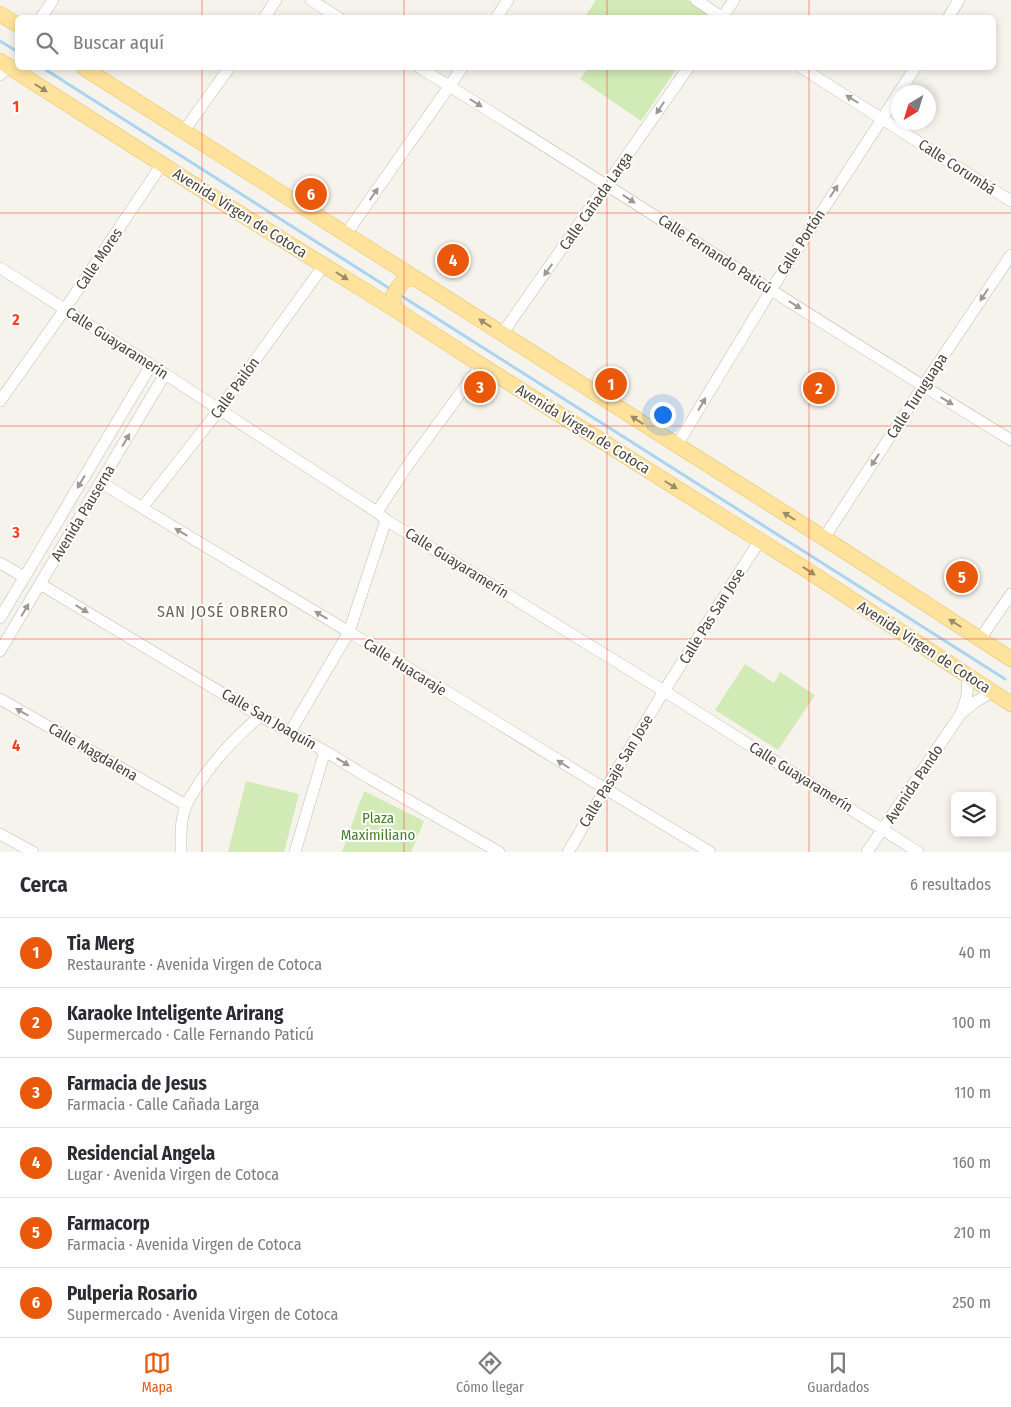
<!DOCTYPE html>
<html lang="es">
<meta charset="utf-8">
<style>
:root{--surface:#fff;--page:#f2f2f3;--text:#2b2b33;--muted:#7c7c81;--line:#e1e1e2;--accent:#ea580c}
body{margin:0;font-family:"Fira Sans Condensed",sans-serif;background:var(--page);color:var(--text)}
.controls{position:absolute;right:15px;bottom:15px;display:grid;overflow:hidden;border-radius:8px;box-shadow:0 2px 8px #0003}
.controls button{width:45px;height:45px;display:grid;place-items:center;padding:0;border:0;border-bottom:1px solid var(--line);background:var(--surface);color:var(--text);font:25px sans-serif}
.compass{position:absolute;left:891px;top:85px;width:45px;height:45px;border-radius:50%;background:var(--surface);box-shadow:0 2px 8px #0003;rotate:218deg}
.you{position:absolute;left:662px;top:414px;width:18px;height:18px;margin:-12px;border:4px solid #fff;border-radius:50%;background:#1a73e8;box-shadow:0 0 0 8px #1a73e833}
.badge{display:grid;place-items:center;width:32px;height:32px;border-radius:50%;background:var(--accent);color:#fff;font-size:16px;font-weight:700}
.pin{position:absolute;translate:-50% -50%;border:2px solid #fff;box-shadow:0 1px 5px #0006}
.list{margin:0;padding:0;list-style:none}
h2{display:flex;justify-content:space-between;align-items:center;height:65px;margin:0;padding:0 20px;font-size:21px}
h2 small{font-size:16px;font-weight:400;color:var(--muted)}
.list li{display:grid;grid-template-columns:32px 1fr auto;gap:15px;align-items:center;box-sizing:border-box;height:70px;padding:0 20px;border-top:1px solid var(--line)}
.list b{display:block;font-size:19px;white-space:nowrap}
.list p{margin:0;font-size:16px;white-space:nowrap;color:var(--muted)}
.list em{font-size:16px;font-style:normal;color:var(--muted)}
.icon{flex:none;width:28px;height:28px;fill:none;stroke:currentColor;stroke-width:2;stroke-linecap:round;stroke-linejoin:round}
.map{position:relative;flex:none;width:1011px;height:852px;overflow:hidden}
.search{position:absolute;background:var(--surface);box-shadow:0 2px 8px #0003;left:15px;right:15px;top:15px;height:55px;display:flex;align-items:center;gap:12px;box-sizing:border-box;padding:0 18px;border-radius:8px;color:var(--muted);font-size:19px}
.sheet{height:485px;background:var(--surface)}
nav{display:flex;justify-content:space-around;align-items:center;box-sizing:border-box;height:70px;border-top:1px solid var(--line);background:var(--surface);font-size:14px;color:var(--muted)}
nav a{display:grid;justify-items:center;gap:2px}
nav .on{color:var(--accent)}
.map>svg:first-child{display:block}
.green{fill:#d2eab5}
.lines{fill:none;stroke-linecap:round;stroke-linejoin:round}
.stream{stroke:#a9d4f2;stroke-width:3}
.minor-casing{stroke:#c2bbae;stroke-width:12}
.major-casing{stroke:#e6c16a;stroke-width:16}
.minor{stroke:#fff;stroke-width:11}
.major{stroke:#ffe39c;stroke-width:15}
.oneway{fill:#9c8c66}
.oneway2{fill:#9c9892}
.grid{fill:none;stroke:#fc3f1d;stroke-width:1;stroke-opacity:0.55}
.labels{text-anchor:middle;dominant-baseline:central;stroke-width:4;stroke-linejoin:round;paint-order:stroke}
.street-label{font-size:15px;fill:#4b4439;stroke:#fff}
.park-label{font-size:15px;fill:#4a7f2a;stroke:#fff}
.neighbourhood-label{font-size:16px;letter-spacing:1px;fill:#6e6250;stroke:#fff}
.grid-label{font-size:16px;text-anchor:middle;font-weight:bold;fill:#fc3f1d;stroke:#fff;stroke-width:4;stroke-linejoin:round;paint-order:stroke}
</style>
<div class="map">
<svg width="1011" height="852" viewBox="0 0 1011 852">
<rect width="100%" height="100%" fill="#f6f3ec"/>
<path class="green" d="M 596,0 L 688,0 L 701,9 L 708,17 L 584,18 Z
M 588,68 L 677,68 L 641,121 L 580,79 Z
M 745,664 L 774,683 L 780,672 L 815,695 L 778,750 L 715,710 Z
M 246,781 L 299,794 L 284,852 L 228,852 Z
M 364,791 L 424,821 L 411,852 L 342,852 Z"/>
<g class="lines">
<path class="stream" d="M 0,41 L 18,52
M 43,68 L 392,290
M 400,295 L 1005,679"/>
<defs>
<path id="minor" d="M 311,0 L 339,18
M 696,0 L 723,18
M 41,18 L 53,0
M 264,18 L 276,0
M 496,18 L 508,0
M 722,18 L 734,0
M 948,18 L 959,0
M 420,68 C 618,190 812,319 1011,440
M 802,68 L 1011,201
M 0,75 L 7,66
M 184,131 L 229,68
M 346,234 L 462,68
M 0,268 C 127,348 251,431 377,512 L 386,520 L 664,691 L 918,852
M 502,334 L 688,68
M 0,401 L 65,309 L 162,164
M 677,445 L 771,290 L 915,68
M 101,482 C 182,534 267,582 349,632 C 470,705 589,780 710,852
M 142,508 L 219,410 L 324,265
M 377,512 L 410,462 L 481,365
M 824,538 L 923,386 L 1011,255
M 0,563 L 24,577
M 40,584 L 260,716 L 325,751 L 369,778 L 499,852
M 0,618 L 151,365
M 980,639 L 1011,594
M 0,651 L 165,374
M 0,699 L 186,805
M 963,712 L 975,702 L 992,692
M 290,732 L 349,632 L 386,520
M 0,834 L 33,852
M 181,852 C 181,836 180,820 186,806 C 189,798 194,792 198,785 C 215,758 236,737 260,716
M 295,852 L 325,751
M 568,852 L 664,691 L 760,540
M 867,852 L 960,715 C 967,701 969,690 966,675"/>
<path id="major" d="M 0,14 L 18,25
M 0,61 L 207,193 L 396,310 L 481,365 L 813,574 L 1011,704
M 84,68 L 415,278 L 677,445 L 832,543 L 1011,659
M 396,310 C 389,295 396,291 404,280 L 415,278"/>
</defs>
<use href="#minor" class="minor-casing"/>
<use href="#major" class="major-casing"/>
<use href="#minor" class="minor"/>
<use href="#major" class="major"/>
</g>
<defs><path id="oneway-solid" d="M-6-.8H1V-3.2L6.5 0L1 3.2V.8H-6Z" transform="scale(1.25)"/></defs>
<g class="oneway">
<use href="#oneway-solid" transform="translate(41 88) rotate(32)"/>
<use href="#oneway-solid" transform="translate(342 276) rotate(32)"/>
<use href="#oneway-solid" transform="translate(485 323) rotate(-147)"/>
<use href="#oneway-solid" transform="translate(637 420) rotate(-147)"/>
<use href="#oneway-solid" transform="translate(671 485) rotate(32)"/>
<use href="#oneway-solid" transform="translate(789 516) rotate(-148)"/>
<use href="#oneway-solid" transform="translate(809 571) rotate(33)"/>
<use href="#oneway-solid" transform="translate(955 623) rotate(-148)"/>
</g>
<g class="oneway2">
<use href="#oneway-solid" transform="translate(852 99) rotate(-148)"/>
<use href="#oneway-solid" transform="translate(476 103) rotate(32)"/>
<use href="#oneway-solid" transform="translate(660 108) rotate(124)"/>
<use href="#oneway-solid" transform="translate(834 191) rotate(-57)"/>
<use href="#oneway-solid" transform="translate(374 194) rotate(-55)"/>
<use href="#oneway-solid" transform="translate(629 199) rotate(33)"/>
<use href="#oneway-solid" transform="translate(548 270) rotate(125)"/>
<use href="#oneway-solid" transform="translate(984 295) rotate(124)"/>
<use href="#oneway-solid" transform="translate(795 305) rotate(32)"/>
<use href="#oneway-solid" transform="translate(947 401) rotate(31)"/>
<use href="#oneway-solid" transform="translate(702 404) rotate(-59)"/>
<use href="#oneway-solid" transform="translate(126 440) rotate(-59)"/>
<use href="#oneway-solid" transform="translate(875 460) rotate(123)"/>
<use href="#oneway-solid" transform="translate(81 482) rotate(121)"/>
<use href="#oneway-solid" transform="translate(181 532) rotate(-149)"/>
<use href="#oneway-solid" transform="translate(82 609) rotate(31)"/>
<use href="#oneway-solid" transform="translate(25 610) rotate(-59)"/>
<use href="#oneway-solid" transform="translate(321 615) rotate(-149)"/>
<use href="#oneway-solid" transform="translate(22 712) rotate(-150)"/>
<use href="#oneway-solid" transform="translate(343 762) rotate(31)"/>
<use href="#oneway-solid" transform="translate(563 764) rotate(-148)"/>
</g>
<path class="grid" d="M 202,0 L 202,18M 404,0 L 404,18M 607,0 L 607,18M 809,0 L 809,18M 202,68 L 202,852M 404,68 L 404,852M 607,68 L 607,852M 809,68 L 809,852M 0,213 L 1011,213M 0,426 L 1011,426M 0,639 L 1011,639"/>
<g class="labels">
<g class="street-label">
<text transform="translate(957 167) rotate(33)">Calle Corumbá</text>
<text transform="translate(596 201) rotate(-55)">Calle Cañada Larga</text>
<text transform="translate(240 213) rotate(32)">Avenida Virgen de Cotoca</text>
<text transform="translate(801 242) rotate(-57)">Calle Portón</text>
<text transform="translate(715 254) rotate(33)">Calle Fernando Paticú</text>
<text transform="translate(99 259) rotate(-56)">Calle Mores</text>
<text transform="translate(117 343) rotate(33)">Calle Guayaramerín</text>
<text transform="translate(235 388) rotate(-54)">Calle Pailón</text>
<text transform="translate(917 396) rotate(-57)">Calle Turuguapa</text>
<text transform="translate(583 429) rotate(32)">Avenida Virgen de Cotoca</text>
<text transform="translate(83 513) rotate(-59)">Avenida Pauserna</text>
<text transform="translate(457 563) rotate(32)">Calle Guayaramerín</text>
<text transform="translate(712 616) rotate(-58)">Calle Pas San Jose</text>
<text transform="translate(924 647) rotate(33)">Avenida Virgen de Cotoca</text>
<text transform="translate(405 667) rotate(32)">Calle Huacaraje</text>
<text transform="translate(269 719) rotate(30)">Calle San Joaquín</text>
<text transform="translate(93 752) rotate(30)">Calle Magdalena</text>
<text transform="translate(616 771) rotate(-59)">Calle Pasaje San Jose</text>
<text transform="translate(801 777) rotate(32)">Calle Guayaramerín</text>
<text transform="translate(914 784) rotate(-56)">Avenida Pando</text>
</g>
<g class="park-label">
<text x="378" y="818">Plaza<tspan x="378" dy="17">Maximiliano</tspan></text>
</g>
<g class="neighbourhood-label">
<text x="223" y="611">SAN JOSÉ OBRERO</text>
</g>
</g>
<g class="grid-label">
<text x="16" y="112">1</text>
<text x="16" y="325">2</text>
<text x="16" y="538">3</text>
<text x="16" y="751">4</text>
</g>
</svg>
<div class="controls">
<button><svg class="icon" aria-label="layers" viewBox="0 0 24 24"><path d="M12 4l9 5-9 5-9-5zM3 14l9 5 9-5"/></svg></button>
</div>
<svg class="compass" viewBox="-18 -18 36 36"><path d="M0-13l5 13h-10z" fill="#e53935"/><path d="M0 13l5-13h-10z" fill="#7c7c81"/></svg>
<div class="you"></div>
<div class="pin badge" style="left:611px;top:384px">1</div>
<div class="pin badge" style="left:819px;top:388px">2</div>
<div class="pin badge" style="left:480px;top:387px">3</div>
<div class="pin badge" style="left:453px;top:260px">4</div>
<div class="pin badge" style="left:962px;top:577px">5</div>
<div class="pin badge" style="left:311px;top:194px">6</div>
<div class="search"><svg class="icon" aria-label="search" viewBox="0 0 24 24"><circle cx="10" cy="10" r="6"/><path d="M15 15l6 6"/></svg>Buscar aquí</div>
</div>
<section class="sheet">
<h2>Cerca<small>6 resultados</small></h2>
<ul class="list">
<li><span class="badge">1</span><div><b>Tia Merg</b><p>Restaurante · Avenida Virgen de Cotoca</p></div><em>40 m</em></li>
<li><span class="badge">2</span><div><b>Karaoke Inteligente Arirang</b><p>Supermercado · Calle Fernando Paticú</p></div><em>100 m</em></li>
<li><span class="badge">3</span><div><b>Farmacia de Jesus</b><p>Farmacia · Calle Cañada Larga</p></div><em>110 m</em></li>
<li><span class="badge">4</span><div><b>Residencial Angela</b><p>Lugar · Avenida Virgen de Cotoca</p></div><em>160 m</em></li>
<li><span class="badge">5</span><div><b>Farmacorp</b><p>Farmacia · Avenida Virgen de Cotoca</p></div><em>210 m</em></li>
<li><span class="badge">6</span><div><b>Pulperia Rosario</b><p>Supermercado · Avenida Virgen de Cotoca</p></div><em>250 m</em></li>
</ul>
</section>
<nav>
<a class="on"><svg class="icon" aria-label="map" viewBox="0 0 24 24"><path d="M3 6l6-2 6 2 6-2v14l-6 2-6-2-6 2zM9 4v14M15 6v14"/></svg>Mapa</a>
<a><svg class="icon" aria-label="directions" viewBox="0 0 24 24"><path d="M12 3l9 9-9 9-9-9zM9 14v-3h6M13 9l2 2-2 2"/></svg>Cómo llegar</a>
<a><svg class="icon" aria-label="saved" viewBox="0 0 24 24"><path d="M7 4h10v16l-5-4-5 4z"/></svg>Guardados</a>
</nav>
